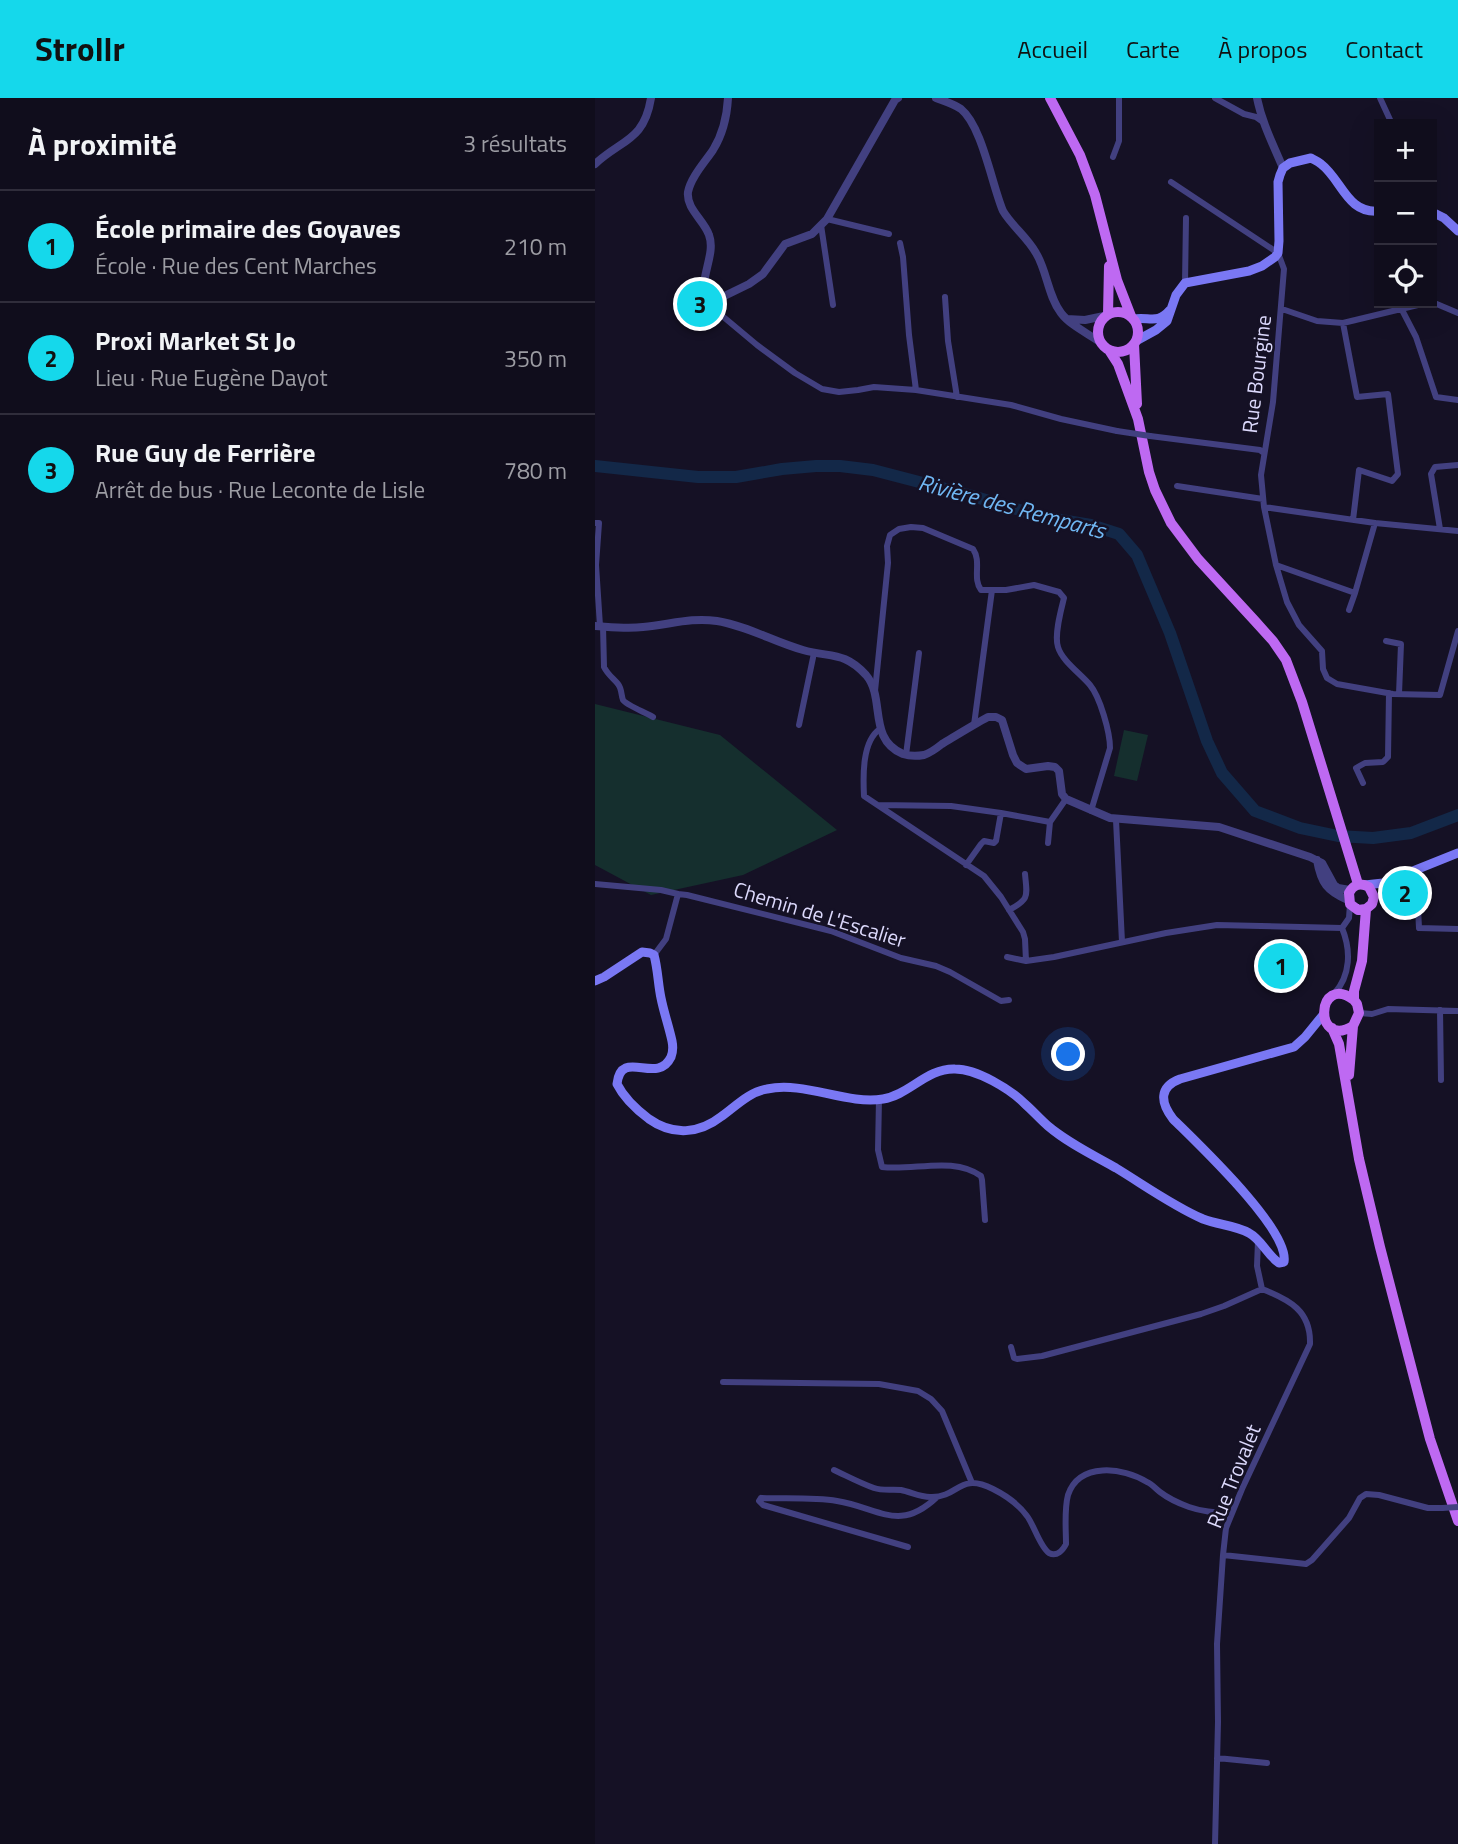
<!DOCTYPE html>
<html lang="fr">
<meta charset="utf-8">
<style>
:root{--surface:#100d1c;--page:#191625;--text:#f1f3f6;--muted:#9c9ca3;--line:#302d3b;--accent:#15d8eb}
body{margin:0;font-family:"Titillium Web",sans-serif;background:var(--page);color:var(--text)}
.controls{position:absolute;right:21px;top:21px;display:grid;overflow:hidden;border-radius:0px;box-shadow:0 7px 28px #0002}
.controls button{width:63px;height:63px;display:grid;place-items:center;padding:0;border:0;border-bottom:2px solid var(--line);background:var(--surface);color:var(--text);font:35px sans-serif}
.you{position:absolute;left:474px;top:957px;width:24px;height:24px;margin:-18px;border:5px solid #fff;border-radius:50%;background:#1a73e8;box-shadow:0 0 0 10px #1a73e833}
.badge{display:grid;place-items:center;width:46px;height:46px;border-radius:50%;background:var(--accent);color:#111;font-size:23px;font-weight:700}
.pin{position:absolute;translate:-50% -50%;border:4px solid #fff;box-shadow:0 2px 7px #0006}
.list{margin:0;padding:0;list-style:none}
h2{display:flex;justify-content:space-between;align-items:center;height:91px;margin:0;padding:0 28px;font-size:30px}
h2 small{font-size:23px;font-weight:400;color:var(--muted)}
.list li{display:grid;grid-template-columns:46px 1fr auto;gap:21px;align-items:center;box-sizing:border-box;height:112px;padding:0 28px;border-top:2px solid var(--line)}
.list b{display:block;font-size:26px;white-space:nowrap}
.list p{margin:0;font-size:23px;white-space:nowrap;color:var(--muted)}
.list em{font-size:23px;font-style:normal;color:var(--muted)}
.icon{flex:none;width:38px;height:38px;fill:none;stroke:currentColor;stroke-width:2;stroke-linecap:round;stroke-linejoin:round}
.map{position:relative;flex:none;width:863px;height:1746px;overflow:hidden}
header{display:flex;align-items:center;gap:42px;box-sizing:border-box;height:98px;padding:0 35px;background:var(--accent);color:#111}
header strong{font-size:33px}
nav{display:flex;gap:38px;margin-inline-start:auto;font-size:24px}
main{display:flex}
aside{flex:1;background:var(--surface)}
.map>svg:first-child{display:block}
.green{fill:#152f2e}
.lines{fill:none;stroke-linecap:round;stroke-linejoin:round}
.river{stroke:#132848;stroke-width:12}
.minor{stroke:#424080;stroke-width:6}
.tertiary{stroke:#424080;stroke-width:8}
.secondary{stroke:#7a78f4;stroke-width:9}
.primary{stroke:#be69f2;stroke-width:10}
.minor-bridge{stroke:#424080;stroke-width:6}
.labels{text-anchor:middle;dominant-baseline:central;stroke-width:5;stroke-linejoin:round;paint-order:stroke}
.street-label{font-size:21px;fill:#dcd9fc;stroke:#151125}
.water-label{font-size:23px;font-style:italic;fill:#70b7f3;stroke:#151125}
</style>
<header>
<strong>Strollr</strong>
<nav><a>Accueil</a><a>Carte</a><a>À propos</a><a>Contact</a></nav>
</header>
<main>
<aside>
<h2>À proximité<small>3 résultats</small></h2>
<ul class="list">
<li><span class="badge">1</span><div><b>École primaire des Goyaves</b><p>École · Rue des Cent Marches</p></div><em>210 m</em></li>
<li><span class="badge">2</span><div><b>Proxi Market St Jo</b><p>Lieu · Rue Eugène Dayot</p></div><em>350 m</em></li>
<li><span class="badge">3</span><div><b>Rue Guy de Ferrière</b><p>Arrêt de bus · Rue Leconte de Lisle</p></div><em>780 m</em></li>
</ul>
</aside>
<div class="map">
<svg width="863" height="1746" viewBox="0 0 863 1746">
<rect width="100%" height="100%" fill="#151125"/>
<path class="green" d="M 0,606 L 125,637 L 242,732 L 148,777 L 56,797 L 0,767 Z
M 529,632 L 553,637 L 542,683 L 519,678 Z"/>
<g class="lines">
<path class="river" d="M 0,368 L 103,379 L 141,379 L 187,371 L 221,368 L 245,368 L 278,372 L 374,397 L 448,419 L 496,427 L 524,436 L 542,457 L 575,535 L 612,643 L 627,675 L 660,713 L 705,730 L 743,738 L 778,740 L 816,735 L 863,717"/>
<path class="minor" d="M 620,0 L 649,16 L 661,19 L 668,24
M 785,0 L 797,26
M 518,59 L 524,43 L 524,0
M 576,84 L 683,155 L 689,171 L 678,304 L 666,377 L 669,409 L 681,467 L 692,504 L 704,527 L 727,553 L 728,571 L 732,580 L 742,586 L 798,596 L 845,597 L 863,533
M 232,121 L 294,136
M 226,127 L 238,207
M 305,145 L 308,159 L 314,237 L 321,292
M 590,185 L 591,120
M 350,199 L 353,243 L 362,299
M 837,204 L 863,215
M 113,206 L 162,247 L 200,275 L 227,291 L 244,294 L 263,292 L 279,289 L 321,292 L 416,307 L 466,321 L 522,333
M 806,210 L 821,239 L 841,299 L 863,302
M 687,211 L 722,223 L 748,225 L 831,205
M 748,225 L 762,299 L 793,296 L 803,376 L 797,383 L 764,372 L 758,422
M 555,338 L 665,352 L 669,355
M 582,388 L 668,401
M 669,409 L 780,425 L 863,433
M 0,425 L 4,425 L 1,467 L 5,528
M 845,431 L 836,376 L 840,369 L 863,367
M 681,467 L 760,495 L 780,425
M 754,512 L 760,495
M 8,528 L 9,569 C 13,577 18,580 23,586 C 27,591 26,597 28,602 C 31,607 52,615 58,619
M 791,543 L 806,546 L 804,596
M 280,593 L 293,465 L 292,448 L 295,437 L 304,431 L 316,429 L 328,430 L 378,451 C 387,464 377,480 386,492 L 411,492 L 439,487 L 464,494 L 469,500 C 466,512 459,537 463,549 C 467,563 486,576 495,587 C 505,599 515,634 515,650 L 496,713
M 204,627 L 219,555
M 379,627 L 397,492
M 285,631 C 267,643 268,678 269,698 L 389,778 L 406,799 L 428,834 L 430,841 L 431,863
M 311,657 L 324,555
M 768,685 L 761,670 L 770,665 L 788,664 L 793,659 L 794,595
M 283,707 L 356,708 L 406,715 L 401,743 L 399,745 L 389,743 L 386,746 L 371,767
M 406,715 L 455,724
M 521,722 L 527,844
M 453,745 L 455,724 L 471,701
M 821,771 L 824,830 L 863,831
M 0,786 L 66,792 L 83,796
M 414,812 C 435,801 432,798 430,776
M 747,830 L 754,820 L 755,806
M 59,857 L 71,841 L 83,796 L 92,797 L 236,833 L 306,860 L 341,868 L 355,874 L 406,903 L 414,902
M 412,859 L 431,863 L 459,859 L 571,835 L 622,827 L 747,830
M 739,896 C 756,877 756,852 747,830
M 845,912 L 846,982
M 764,915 L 777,916 L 793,911 L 863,913
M 284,1001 L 283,1052 L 287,1069 C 319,1073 358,1058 386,1078 L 387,1082 L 390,1122
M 416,1249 L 419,1260 L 422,1261 L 447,1258 L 606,1216 L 629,1208 L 667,1191
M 128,1284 L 284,1286 L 323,1293 L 336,1301 L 347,1313 L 377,1385
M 239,1372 C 252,1378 265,1385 279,1390 C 288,1393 297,1391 306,1392 C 316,1394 327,1400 337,1399 C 364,1399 364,1374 398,1391 C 410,1397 424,1407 432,1418 C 439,1427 445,1449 454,1455 C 462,1459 468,1452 471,1446 C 471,1431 469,1412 473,1397 C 484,1364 528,1369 552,1384 C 557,1386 561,1391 565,1394 C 574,1401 583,1405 594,1409 C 608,1414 622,1415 637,1415
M 166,1400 C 190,1401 219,1399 242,1403 C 285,1410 304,1435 342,1399
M 166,1400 L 164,1403 L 168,1407 L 313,1449
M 628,1457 L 711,1466 L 717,1462 L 754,1420 L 765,1400 L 771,1396 L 784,1397 L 833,1410 L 847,1410
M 622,1660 L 672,1665
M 620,1746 L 623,1624 L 622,1546 L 628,1457 L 631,1430 L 647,1391 L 715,1246 C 716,1213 695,1202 667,1191 L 662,1168 L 663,1143"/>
<path class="tertiary" d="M 133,0 C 132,18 128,36 118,52 C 110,64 96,79 93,94 C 91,111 109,122 114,137 C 122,158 100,185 113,206 L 154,186 L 168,176 L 190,146 L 217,136 L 232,121 L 300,2 L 303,0
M 341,0 C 349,3 359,6 366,11 C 387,28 397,87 408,113 C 417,128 432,139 441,155 C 452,173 453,198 466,215 C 475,227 492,235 505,244
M 662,0 C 667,25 678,46 688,70
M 0,66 C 27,41 49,43 56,0
M 472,221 L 490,222 L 509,218
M 0,528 C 16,529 32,531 48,529 C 74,527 95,519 122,523 C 153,528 179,544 208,552 C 236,560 249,553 271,577 C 291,600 272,641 308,656 C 314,658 323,658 329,657 C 335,655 342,650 347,646 C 362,637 378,627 393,619 L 401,619 L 407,622 L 418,657 L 422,665 L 431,671 L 453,668 L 460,669 L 464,673 L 467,696 L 471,701 L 515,720 L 624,729 L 715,759 L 727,765 L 739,787 L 743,790 L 755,792
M 722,762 C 726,785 732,793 753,802"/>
<path class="secondary" d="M 837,114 L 849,120 L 863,133
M 538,221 C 554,218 562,227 575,212
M 541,243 L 561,232 L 572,223 L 581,197 L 590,185 L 654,173 L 667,168 L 680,159 L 683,155 L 684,143 L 683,84 L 685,77 L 688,70 L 695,65 L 716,60 C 719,62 723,63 726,66 C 747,82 752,116 784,113
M 770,787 L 788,785 L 863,755
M 0,883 L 9,879 L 47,854 L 55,855 L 59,857 C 63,872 63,886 66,900 C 69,915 74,929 77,943 C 78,948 78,954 76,959 C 62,988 26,949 22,986 C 29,1000 42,1012 54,1021 C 78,1038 104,1036 127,1018 C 141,1008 154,994 172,991 C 210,983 251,1007 288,1001 C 314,997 332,970 360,971 C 382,971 415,991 430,1006 C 438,1013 445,1021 453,1028 C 473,1045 498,1057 521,1070 C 549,1087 578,1108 608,1121 C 623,1127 640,1127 654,1135 C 667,1142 672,1157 684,1165 L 689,1164 C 695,1132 601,1044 578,1021 C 565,1004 564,989 585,981 L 699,949 L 710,939 L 728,917"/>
<path class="primary" d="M 455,0 L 485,57 L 500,97 L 522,182 L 536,218
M503 234a20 20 0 1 1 40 0a20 20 0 1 1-40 0Z
M 513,216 L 514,168
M 539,246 L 542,306
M 514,252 L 523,266 L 543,321 L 554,374 L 560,392 L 576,425 L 603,461 L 660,523 L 678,543 L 691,562 L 707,604 L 763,786
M 758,928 C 718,952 721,874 759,902
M 737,930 L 744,946 L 764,1061 L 785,1149 L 835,1341 L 863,1423
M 754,977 L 758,928 L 764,915 L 762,906 L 759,902 L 759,893 L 767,863 L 771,811 L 777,806 L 779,799 L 774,789 C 765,784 758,787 754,795 L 755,806 L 763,812 L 771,811"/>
<path class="minor-bridge" d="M 522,333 L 555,338
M 847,1410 L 863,1409"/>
</g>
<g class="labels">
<g class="street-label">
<text transform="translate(661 276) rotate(-83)">Rue Bourgine</text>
<text transform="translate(225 816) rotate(17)">Chemin de L'Escalier</text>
<text transform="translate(638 1378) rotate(-68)">Rue Trovalet</text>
</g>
<g class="water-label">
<text transform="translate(417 408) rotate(15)">Rivière des Remparts</text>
</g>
</g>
</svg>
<div class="controls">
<button>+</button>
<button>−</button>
<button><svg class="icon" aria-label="locate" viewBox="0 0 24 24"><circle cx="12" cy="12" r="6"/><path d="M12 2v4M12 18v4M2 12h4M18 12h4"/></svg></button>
</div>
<div class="you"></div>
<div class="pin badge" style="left:686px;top:868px">1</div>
<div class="pin badge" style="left:810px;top:795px">2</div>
<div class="pin badge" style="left:105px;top:206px">3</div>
</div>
</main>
